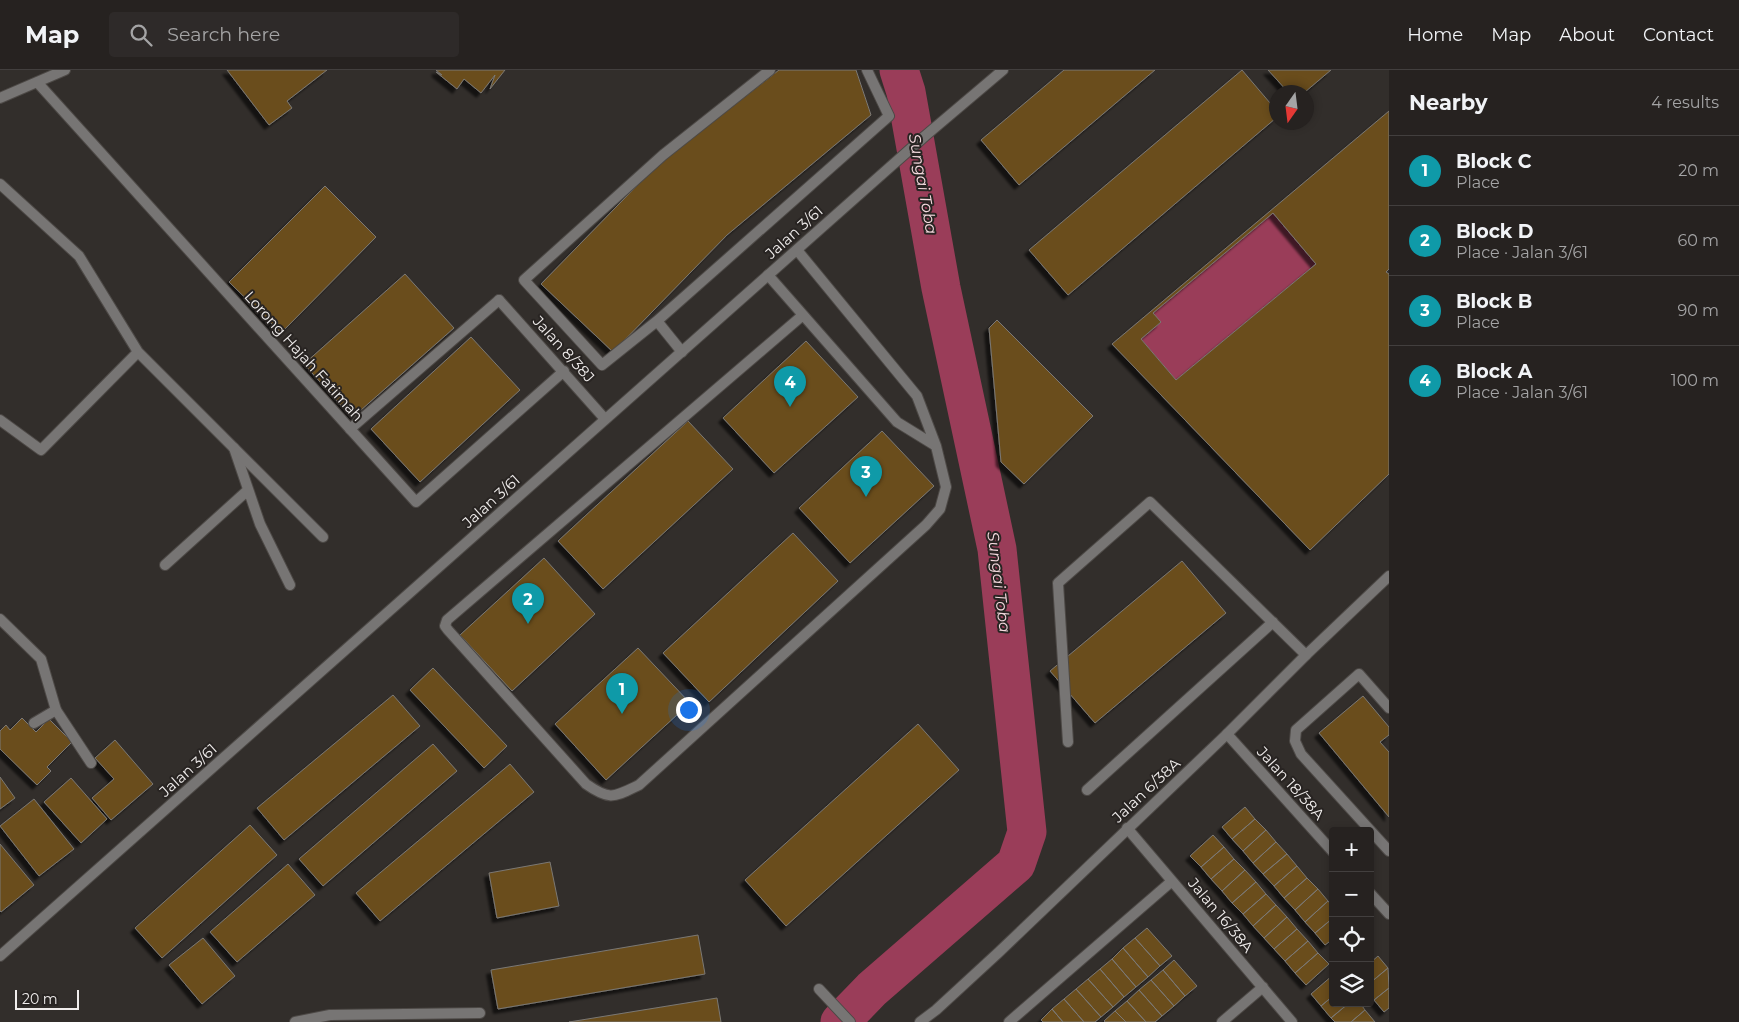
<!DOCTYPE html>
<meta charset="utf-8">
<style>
:root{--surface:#262220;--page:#2e2a29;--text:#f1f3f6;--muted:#a4a4a5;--line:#423f3e;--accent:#13d5b3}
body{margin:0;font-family:Montserrat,sans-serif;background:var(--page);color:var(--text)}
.controls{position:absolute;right:15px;bottom:15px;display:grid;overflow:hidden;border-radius:5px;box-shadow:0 2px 8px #0003}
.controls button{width:45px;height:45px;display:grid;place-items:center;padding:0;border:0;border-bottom:1px solid var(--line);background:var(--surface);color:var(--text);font:25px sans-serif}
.compass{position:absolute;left:1269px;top:15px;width:45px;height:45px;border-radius:50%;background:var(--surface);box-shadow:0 2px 8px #0003;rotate:194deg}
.scale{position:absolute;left:15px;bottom:12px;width:64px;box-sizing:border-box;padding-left:5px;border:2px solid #f0edec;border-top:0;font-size:14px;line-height:18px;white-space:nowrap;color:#f0edec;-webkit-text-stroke:4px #282422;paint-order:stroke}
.you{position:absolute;left:688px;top:639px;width:18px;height:18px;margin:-12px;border:4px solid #fff;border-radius:50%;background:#1a73e8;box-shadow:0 0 0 8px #1a73e833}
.badge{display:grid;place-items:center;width:32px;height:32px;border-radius:50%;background:var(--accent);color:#fff;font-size:16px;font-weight:700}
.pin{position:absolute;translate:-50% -41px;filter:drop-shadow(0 1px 2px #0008)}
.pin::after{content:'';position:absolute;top:26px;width:18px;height:15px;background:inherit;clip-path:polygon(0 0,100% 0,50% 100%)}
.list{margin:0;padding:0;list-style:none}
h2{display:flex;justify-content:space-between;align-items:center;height:65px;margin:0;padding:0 20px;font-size:21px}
h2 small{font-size:16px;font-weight:400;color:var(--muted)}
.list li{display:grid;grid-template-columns:32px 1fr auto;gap:15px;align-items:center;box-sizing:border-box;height:70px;padding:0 20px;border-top:1px solid var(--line)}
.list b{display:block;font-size:19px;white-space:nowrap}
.list p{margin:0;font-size:16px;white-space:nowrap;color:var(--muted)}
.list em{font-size:16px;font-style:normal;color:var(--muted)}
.icon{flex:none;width:28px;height:28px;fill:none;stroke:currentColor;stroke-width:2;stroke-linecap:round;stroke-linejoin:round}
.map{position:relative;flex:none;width:1389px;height:952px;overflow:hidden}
header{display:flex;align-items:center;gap:30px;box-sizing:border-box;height:70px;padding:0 25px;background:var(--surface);border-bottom:1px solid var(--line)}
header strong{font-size:24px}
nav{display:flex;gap:28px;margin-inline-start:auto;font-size:18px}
.search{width:350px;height:45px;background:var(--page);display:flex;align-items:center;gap:12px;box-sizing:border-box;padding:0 18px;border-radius:5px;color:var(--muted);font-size:19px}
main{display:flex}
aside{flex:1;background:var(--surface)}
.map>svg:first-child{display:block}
.water{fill:#9a3d59}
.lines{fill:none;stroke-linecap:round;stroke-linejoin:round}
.river{stroke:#9a3d59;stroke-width:39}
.building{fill:#6b4e1d;stroke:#7b7874;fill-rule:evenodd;filter:url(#shadow)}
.service-casing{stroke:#4d4946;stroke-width:12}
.minor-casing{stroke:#4d4946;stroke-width:12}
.tertiary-casing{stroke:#4d4946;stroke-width:12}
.service{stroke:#777574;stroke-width:10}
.minor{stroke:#777574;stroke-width:10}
.tertiary{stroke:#777574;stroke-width:10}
.labels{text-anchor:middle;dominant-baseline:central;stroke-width:4;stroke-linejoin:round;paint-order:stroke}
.street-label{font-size:15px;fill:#f0edec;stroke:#282422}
.water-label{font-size:16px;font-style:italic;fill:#f6dbe0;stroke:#282422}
</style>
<header>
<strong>Map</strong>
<div class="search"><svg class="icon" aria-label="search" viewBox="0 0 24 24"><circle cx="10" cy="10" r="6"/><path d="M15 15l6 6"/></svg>Search here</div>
<nav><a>Home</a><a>Map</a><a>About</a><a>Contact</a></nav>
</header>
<main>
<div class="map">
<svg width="1389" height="952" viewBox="0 0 1389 952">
<defs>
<filter id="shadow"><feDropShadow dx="-4.5" dy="4.5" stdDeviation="1" flood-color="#0009"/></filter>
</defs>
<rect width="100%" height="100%" fill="#322e2b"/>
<path class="water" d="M 1273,143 L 1316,194 L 1176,310 L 1141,269 L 1160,253 L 1153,243 Z"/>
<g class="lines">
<path class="river" d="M 840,952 L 872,919 L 1016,794 L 1027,762 L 997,479 L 941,218 L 906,22 L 899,0"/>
</g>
<path class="building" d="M 227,0 L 327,0 L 287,31 L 292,38 L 269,55 Z
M 436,0 L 505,0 L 490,19 L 495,5 L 481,23 L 464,9 L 457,19 L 436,2 L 442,5 Z
M 779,0 L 856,0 L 871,45 L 727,165 L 613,282 L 541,214 L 656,96 Z
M 1064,0 L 1155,0 L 1019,115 L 981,70 Z
M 1242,0 L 1276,40 L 1276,48 L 1068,225 L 1029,180 Z
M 1268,0 L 1331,0 L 1305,22 L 1288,22 Z
M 1389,41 L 1389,199 L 1386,202 L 1389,204 L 1389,404 L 1310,480 L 1112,274 ZM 1273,143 L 1316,194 L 1176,310 L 1141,269 L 1161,252 L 1153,243 Z
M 325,116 L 376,167 L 281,263 L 229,212 Z
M 405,204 L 454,258 L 352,348 L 304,294 Z
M 997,250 L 1093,346 L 1024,414 L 1001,392 L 989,258 Z
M 471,267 L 520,320 L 420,412 L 371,359 Z
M 806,271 L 858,327 L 774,403 L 723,348 Z
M 688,351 L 733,399 L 603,519 L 558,471 Z
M 882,361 L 934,416 L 850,493 L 799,438 Z
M 793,463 L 838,511 L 709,632 L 663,583 Z
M 544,488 L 595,544 L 512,621 L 460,565 Z
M 1182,491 L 1226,543 L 1095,653 L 1050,601 Z
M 638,578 L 690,633 L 606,710 L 555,654 Z
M 433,598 L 507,676 L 484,698 L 410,620 Z
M 393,625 L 420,656 L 284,770 L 257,738 Z
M 1363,626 L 1389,657 L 1389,665 L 1380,672 L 1389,682 L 1389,747 L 1319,663 Z
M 22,648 L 36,662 L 49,649 L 72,672 L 47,697 L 51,701 L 37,715 L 0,679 L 0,661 L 6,655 L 10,660 Z
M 918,654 L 959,700 L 786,856 L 745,810 Z
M 115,670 L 153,714 L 111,750 L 92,728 L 114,709 L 95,688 Z
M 433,674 L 457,701 L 323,816 L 299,789 Z
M 510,694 L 534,722 L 380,851 L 356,823 Z
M 0,707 L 15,728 L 0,739 Z
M 71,708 L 107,749 L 81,773 L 44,732 Z
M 34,729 L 74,779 L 39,806 L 0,756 Z
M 1245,737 L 1255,749 L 1232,769 L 1222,757 Z
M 1255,749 L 1266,760 L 1243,781 L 1232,769 Z
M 250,755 L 277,785 L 162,888 L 135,858 Z
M 1266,760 L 1276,772 L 1253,793 L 1243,781 Z
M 1213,765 L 1224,777 L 1201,797 L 1190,786 Z
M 1276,772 L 1287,784 L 1263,804 L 1253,793 Z
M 0,774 L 34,815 L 1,842 L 0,841 Z
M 1224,777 L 1234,789 L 1211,809 L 1201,797 Z
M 1287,784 L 1297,796 L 1274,816 L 1263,804 Z
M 1234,789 L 1245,800 L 1222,821 L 1211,809 Z
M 550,792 L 559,836 L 497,848 L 489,803 Z
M 288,794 L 315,825 L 237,892 L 210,862 Z
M 1297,796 L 1307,808 L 1284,828 L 1274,816 Z
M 1245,800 L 1256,812 L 1232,833 L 1222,821 Z
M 1307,808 L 1318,819 L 1295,840 L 1284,828 Z
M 1256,812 L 1266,824 L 1243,844 L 1232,833 Z
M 1318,819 L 1328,831 L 1305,852 L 1295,840 Z
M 1266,824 L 1276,835 L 1253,856 L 1243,844 Z
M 1328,831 L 1333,837 L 1333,848 L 1315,863 L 1305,852 Z
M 1276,835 L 1287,847 L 1264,868 L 1253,856 Z
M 1287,847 L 1297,859 L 1274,879 L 1264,868 Z
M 1333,848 L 1333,869 L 1325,875 L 1315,863 Z
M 1147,858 L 1172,886 L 1160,896 L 1135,868 Z
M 1297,859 L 1308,871 L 1285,891 L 1274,879 Z
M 698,865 L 705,904 L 498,939 L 491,900 Z
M 203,868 L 235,906 L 202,934 L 169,895 Z
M 1135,868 L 1160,896 L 1148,907 L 1123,878 Z
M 1308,871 L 1318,883 L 1295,903 L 1285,891 Z
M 1123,878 L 1148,907 L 1136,917 L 1112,889 Z
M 1318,883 L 1329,894 L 1306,915 L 1295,903 Z
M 1378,886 L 1388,898 L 1370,913 L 1370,893 Z
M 1112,889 L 1136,917 L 1124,927 L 1100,899 Z
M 1174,890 L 1197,916 L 1185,926 L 1163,900 Z
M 1388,898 L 1389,918 L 1374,930 L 1370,925 L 1370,913 Z
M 1100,899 L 1124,927 L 1113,937 L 1088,909 Z
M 1163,900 L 1185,926 L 1174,936 L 1151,910 Z
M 1333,905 L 1333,926 L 1321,936 L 1311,924 Z
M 1088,909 L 1113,937 L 1101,947 L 1076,919 Z
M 1151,910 L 1174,936 L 1162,946 L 1139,920 Z
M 1389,918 L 1389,938 L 1384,942 L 1374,930 Z
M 1076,919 L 1101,947 L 1095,952 L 1084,952 L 1064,929 Z
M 1139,920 L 1162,946 L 1155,952 L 1146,952 L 1127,931 Z
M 1333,926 L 1333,933 L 1349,933 L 1331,948 L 1321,936 Z
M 717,928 L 721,952 L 569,952 Z
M 1064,929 L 1084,952 L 1063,952 L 1052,939 Z
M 1127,931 L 1146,952 L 1126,952 L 1115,941 Z
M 1349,933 L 1360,933 L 1365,940 L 1351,952 L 1335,952 L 1331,948 Z
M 1052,939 L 1063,952 L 1043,952 L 1041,950 Z
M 1365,940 L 1375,952 L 1351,952 Z
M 1115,941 L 1126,952 L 1105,952 L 1104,951 Z"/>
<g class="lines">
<defs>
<path id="service" d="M 770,0 L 663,85 L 524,210 L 602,295 L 657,251 L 889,46 L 867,0
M 797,180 L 917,326 L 936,376 L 946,417 L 940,439 L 926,455 L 639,715 C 614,727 610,731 586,714 L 448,560 L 445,556 L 447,550 L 803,245
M 768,205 L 897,352 L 936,376
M 657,251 L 682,282
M 350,359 L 499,230
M 234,378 L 260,454 L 290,515
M 165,495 L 248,420
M 1389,638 L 1359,604 L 1296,660 L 1295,671 L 1301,684 L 1389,781
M 34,653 L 56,640
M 1068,672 L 1058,513 L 1150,432 L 1306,585
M 1087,720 L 1273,552
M 819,919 L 850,952
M 295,952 L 330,945 L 480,943"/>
<path id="minor" d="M 37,12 L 416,432 L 564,301
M 0,28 L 65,0
M 0,114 L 79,186 L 138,282 L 323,467
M 499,230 L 605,349
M 0,350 L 41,380 L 138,282
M 0,549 L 41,589 L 56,640 L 91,693
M 1227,664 L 1333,782
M 1127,758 L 1292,952
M 1370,823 L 1389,844
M 0,886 L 925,66 L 1003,0
M 1009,952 L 1172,811
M 1222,952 L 1263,917"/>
<path id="tertiary" d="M 920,952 L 936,940 L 999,882 L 1227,664 L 1306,585 L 1389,506"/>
</defs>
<use href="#service" class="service-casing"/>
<use href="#minor" class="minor-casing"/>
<use href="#tertiary" class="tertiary-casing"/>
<use href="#service" class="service"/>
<use href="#minor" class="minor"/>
<use href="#tertiary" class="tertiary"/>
</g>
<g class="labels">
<g class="street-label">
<text transform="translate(794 162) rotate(-42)">Jalan 3/61</text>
<text transform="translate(564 279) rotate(48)">Jalan 8/38J</text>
<text transform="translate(304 286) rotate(48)">Lorong Hajah Fatimah</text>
<text transform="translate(491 431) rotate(-42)">Jalan 3/61</text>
<text transform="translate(188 700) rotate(-42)">Jalan 3/61</text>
<text transform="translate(1291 713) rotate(48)">Jalan 18/38A</text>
<text transform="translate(1146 720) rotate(-43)">Jalan 6/38A</text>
<text transform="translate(1221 845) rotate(50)">Jalan 16/38A</text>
</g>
<g class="water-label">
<text transform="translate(923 114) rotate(80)">Sungai Toba</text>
<text transform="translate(999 512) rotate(83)">Sungai Toba</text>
</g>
</g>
</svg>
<div class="controls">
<button>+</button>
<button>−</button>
<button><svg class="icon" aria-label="locate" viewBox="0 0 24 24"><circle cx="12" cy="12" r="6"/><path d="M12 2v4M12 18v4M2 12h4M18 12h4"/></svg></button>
<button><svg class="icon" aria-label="layers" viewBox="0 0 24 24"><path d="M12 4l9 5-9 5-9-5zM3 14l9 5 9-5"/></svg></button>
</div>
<svg class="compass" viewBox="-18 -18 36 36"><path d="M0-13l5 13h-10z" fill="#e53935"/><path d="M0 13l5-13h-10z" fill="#a4a4a5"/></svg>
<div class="scale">20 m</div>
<div class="you"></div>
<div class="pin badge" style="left:622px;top:644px;background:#0f9aa8">1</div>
<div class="pin badge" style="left:528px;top:554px;background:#0f9aa8">2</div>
<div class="pin badge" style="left:866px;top:427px;background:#0f9aa8">3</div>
<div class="pin badge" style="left:790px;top:337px;background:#0f9aa8">4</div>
</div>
<aside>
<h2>Nearby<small>4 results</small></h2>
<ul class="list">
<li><span class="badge" style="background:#0f9aa8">1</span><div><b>Block C</b><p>Place</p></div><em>20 m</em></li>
<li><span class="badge" style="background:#0f9aa8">2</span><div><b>Block D</b><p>Place · Jalan 3/61</p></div><em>60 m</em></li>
<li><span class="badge" style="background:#0f9aa8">3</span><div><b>Block B</b><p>Place</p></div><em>90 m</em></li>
<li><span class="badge" style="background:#0f9aa8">4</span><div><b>Block A</b><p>Place · Jalan 3/61</p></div><em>100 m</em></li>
</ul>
</aside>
</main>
